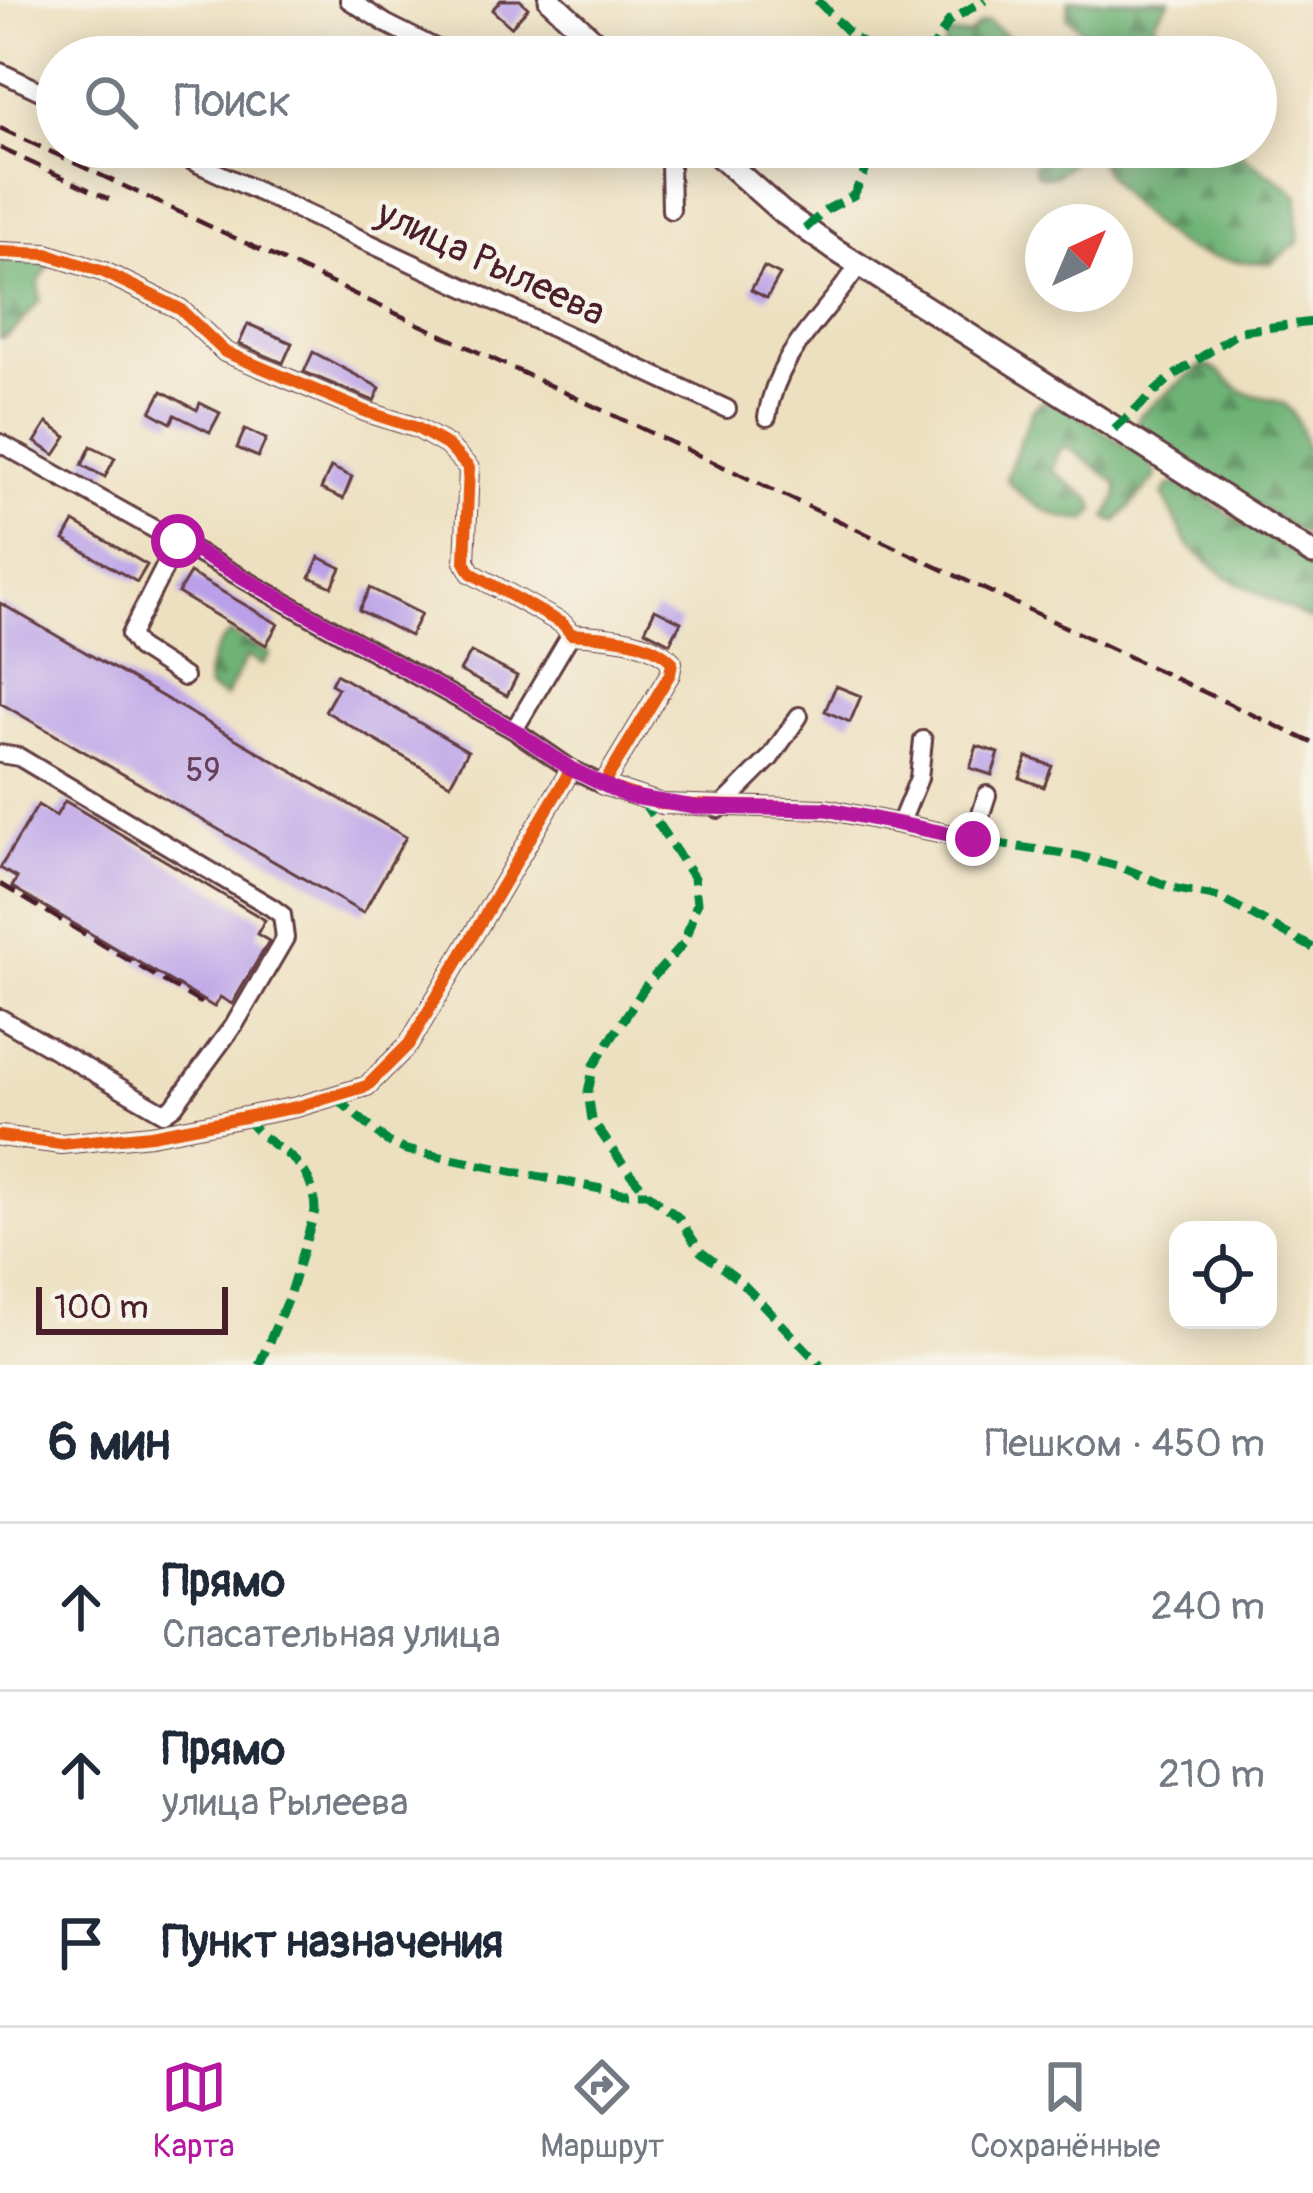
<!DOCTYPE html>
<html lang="ru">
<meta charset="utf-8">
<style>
:root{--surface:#fff;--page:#f2f2f3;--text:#1f2937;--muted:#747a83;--line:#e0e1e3;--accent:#b5179e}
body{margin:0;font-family:Pangolin,sans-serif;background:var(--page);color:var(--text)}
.controls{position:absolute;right:36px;bottom:36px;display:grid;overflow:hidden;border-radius:24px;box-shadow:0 6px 30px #0003}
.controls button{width:108px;height:108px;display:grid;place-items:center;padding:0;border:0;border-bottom:3px solid var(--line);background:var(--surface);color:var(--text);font:60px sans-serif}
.compass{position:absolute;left:1025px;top:204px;width:108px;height:108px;border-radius:50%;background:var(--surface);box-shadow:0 6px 30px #0003;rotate:44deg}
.scale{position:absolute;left:36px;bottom:30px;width:192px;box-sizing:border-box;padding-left:12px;border:6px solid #4a1f2b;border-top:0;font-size:33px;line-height:42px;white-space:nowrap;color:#4a1f2b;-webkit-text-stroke:9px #f7f3e8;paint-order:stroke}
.stop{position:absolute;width:36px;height:36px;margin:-27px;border:9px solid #b5179e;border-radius:50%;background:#fff}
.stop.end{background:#b5179e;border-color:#fff;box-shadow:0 3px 12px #0008}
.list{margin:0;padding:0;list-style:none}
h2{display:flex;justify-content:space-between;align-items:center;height:156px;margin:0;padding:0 48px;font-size:51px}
h2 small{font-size:39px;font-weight:400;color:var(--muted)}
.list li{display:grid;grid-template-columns:78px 1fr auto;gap:36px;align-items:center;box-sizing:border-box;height:168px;padding:0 48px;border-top:3px solid var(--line)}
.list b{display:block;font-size:45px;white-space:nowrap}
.list p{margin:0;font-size:39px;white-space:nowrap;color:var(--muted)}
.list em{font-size:39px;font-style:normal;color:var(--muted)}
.icon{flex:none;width:66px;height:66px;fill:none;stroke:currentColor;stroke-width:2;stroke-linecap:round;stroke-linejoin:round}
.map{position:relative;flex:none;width:1313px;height:1365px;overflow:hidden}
.search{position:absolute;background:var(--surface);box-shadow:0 6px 30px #0003;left:36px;right:36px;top:36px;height:132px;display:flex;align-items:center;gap:30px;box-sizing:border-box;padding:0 42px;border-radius:66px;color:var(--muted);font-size:45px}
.sheet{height:660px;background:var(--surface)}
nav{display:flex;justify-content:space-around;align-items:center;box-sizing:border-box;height:168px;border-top:3px solid var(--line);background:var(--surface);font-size:33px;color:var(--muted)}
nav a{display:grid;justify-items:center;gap:6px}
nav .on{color:var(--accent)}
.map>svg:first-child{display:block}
.forest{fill:url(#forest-firs);stroke:#5c6850;stroke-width:3}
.building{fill:#baa0e8}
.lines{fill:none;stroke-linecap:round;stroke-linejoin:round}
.minor-casing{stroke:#623c41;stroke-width:22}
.major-casing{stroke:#623c41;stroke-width:27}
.minor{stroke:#fff;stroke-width:16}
.major{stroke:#fff;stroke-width:21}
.rail{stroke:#4a1f2b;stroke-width:4.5;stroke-dasharray:18 9;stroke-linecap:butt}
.quiet{stroke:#00873e;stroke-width:9;stroke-dasharray:18 9;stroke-linecap:butt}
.cycleway-casing{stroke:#f7f3e8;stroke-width:20}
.cycleway{stroke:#e8590c;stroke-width:12}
.route{stroke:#b5179e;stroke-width:15}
.labels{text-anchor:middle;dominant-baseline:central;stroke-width:9;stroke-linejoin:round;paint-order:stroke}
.number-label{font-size:33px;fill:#663f5a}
.street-label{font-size:39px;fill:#4a1f2b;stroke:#f7f3e8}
</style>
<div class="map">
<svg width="1313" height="1365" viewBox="0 0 1313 1365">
<defs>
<pattern id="forest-firs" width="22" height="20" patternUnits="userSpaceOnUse" patternTransform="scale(3)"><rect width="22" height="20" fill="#6eb276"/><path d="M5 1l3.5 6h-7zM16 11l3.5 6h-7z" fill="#5c9061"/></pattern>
</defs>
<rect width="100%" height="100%" fill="#f7f3e8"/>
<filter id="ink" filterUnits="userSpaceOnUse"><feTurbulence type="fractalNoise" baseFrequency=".00833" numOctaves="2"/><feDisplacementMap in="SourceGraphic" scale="24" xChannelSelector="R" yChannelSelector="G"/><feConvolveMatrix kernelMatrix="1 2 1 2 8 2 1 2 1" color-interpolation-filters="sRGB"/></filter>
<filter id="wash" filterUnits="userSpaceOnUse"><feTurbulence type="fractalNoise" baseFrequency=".004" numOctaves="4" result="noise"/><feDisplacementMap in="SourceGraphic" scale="48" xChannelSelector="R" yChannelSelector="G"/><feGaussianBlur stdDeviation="2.7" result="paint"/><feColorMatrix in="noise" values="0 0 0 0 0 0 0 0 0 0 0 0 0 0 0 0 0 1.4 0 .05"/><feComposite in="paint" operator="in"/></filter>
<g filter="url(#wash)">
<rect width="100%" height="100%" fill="#ede0c0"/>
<path class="forest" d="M 1069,0 L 1170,0 L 1155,19 L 1154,40 L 1145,50 L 1120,45 L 1100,47 L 1067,17 Z
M 988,22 L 1007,36 L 1005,54 L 1009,57 L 941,57 L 948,35 L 969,35 L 980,24 Z
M 1049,147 L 1084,147 C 1070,162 1059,184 1036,174 L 1033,165 Z
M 1104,147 L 1237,147 C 1250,168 1279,174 1298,197 L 1298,243 L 1271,263 C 1245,262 1211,260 1187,249 C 1160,237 1113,188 1099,162 Z
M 0,259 L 46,261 L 49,265 L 39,281 L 40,301 C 28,312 15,335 0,338 Z
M 1202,365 C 1220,367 1226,382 1241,390 C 1255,398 1273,396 1286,405 C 1313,430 1313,501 1313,540 L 1150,441 L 1134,427 L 1142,413 Z
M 1042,401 L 1066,407 L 1152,463 L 1156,477 L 1116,522 L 1106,518 L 1118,495 L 1117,483 L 1068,447 L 1059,450 L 1052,471 L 1092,500 L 1095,510 L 1087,520 C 1056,521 1025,502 1006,479 L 1032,410 Z
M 1181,484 L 1313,566 L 1313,621 L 1225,576 L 1188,545 L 1163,495 L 1170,485 Z
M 230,633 L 270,654 L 262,665 L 247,656 L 225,698 L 208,688 C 205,665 214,648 230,633 Z"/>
<g id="blocks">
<path class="building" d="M 501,0 L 520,0 L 528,8 L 511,27 L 492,10 Z
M 764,267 L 780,275 L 767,298 L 751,290 Z
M 248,324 L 292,343 L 283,363 L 239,344 Z
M 313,352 L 380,388 L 374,401 L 304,372 Z
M 162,391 L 197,410 L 200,403 L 220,413 L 210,432 L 175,415 L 171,423 L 151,412 Z
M 47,423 L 67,437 L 55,455 L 35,442 Z
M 245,429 L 266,439 L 258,457 L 237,448 Z
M 91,446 L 115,458 L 105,477 L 82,465 Z
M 331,467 L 352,477 L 343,499 L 321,489 Z
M 74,522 L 147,565 L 137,582 L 64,540 Z
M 319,557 L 341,568 L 332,587 L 310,577 Z
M 190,573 L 278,624 L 266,645 L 178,593 Z
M 370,588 L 421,614 L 410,636 L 359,610 Z
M 0,603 L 406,837 L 363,913 L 0,703 Z
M 655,609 L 681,622 L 670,643 L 645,630 Z
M 471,652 L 517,676 L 507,696 L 460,671 Z
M 336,674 L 468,751 L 450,784 L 325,711 L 338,688 L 331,684 Z
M 836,686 L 861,696 L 850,722 L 825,711 Z
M 977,746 L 999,753 L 992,775 L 970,768 Z
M 1027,757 L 1052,766 L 1044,787 L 1020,778 Z
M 65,801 L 265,920 L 257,934 L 269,941 L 232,1004 L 220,997 L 214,1007 L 12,887 L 17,878 L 0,868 L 38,805 L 56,816 Z"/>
</g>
</g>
<g filter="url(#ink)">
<use href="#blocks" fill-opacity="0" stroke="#623c41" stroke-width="3"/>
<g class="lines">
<defs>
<path id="minor" d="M 349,0 L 387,24 L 453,57
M 0,72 L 57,99
M 162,147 L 727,409
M 666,147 L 670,163 L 671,210
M 0,252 L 47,254 L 104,272 L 180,309 L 225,352 L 367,412 L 417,428 L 447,445 L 469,468 L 465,562 L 471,573 L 563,624 L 571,634 C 603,637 648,637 672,662 L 670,674 L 603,785 L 662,804 L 826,809 L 992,843
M 767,417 C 778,350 823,319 859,265
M 0,443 L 514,730 L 571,769 L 603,785
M 178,541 L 130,635 L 139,648 L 184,677
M 514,730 L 571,634
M 0,754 L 19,757 L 271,907 L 282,915 L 285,938 L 236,1022 L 174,1106 L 164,1113 L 0,1018
M 719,809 L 770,758 L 799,716
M 901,822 L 919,778 L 923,740
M 973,839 L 987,795
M 0,1136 L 61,1144 L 151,1135 L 297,1107 L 367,1086 L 409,1044 L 571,769"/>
<path id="major" d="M 550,0 L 611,57
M 709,147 L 782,212 L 834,249 L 1313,554"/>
</defs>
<use href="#minor" class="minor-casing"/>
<use href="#major" class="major-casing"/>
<use href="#minor" class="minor"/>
<use href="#major" class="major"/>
<path class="rail" d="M 0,128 L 1313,743
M 0,148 L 109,199
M 0,884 L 204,1005"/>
<path class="quiet" d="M 817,0 L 853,37 L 882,57
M 928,57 L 949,21 L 985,0
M 805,229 L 826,210 L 854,195 L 876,147
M 1114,429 L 1169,379 L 1240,331 L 1313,322
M 642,800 L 694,878 L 697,903 L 684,943 L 647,984 L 594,1065 L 588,1092 L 592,1120 L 627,1170 L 647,1193 L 678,1217 L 701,1252 L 740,1281 L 821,1365
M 992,843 L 1078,856 L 1121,867 L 1172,888 L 1219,897 L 1313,948
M 336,1098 L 388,1142 L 406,1150 L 621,1193 L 647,1193
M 245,1117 C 273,1156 314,1153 315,1211 L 289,1296 L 259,1365"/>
<defs>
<path id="cycleway" d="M 0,252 L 47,254 L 104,272 L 180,309 L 225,352 L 367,412 L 417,428 L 447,445 L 469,468 L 465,562 L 471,573 L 563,624 L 571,634 C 603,637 648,637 672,662 L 670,674 L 603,785 L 662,804 L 826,809 L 992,843
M 0,1136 L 61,1144 L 151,1135 L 297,1107 L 367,1086 L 409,1044 L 571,769"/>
</defs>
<use href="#cycleway" class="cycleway-casing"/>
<use href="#cycleway" class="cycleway"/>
</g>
</g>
<g class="lines" filter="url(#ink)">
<path class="route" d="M 178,541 L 514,730 L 571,769 L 627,796 L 694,807 L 826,809 L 973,839"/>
</g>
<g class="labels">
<g class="number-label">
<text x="203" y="770">59</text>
</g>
<g class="street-label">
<text transform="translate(491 263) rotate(25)">улица Рылеева</text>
</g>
</g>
</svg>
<div class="controls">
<button><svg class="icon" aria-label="locate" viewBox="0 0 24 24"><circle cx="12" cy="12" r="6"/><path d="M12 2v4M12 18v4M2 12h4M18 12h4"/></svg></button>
</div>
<svg class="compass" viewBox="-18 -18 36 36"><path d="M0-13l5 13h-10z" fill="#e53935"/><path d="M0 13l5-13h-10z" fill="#747a83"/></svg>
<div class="scale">100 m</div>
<div class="stop" style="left:178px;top:541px"></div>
<div class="stop end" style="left:973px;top:839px"></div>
<div class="search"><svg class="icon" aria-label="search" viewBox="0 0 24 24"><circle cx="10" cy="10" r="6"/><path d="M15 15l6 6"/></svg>Поиск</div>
</div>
<section class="sheet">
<h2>6 мин<small>Пешком · 450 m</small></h2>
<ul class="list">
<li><svg class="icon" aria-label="ahead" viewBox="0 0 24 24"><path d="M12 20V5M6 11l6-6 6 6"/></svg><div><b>Прямо</b><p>Спасательная улица</p></div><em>240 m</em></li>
<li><svg class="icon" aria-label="ahead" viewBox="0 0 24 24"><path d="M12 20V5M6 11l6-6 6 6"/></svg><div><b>Прямо</b><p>улица Рылеева</p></div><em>210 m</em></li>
<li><svg class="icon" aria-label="arrive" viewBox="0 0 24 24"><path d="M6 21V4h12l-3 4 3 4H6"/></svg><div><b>Пункт назначения</b></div></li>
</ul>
</section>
<nav>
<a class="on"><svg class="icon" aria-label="map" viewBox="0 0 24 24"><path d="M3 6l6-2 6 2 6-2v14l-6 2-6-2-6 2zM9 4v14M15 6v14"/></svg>Карта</a>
<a><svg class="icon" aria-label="directions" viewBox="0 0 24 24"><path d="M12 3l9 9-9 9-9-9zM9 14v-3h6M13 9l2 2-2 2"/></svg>Маршрут</a>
<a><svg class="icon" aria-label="saved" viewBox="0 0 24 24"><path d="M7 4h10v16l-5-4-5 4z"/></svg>Сохранённые</a>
</nav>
